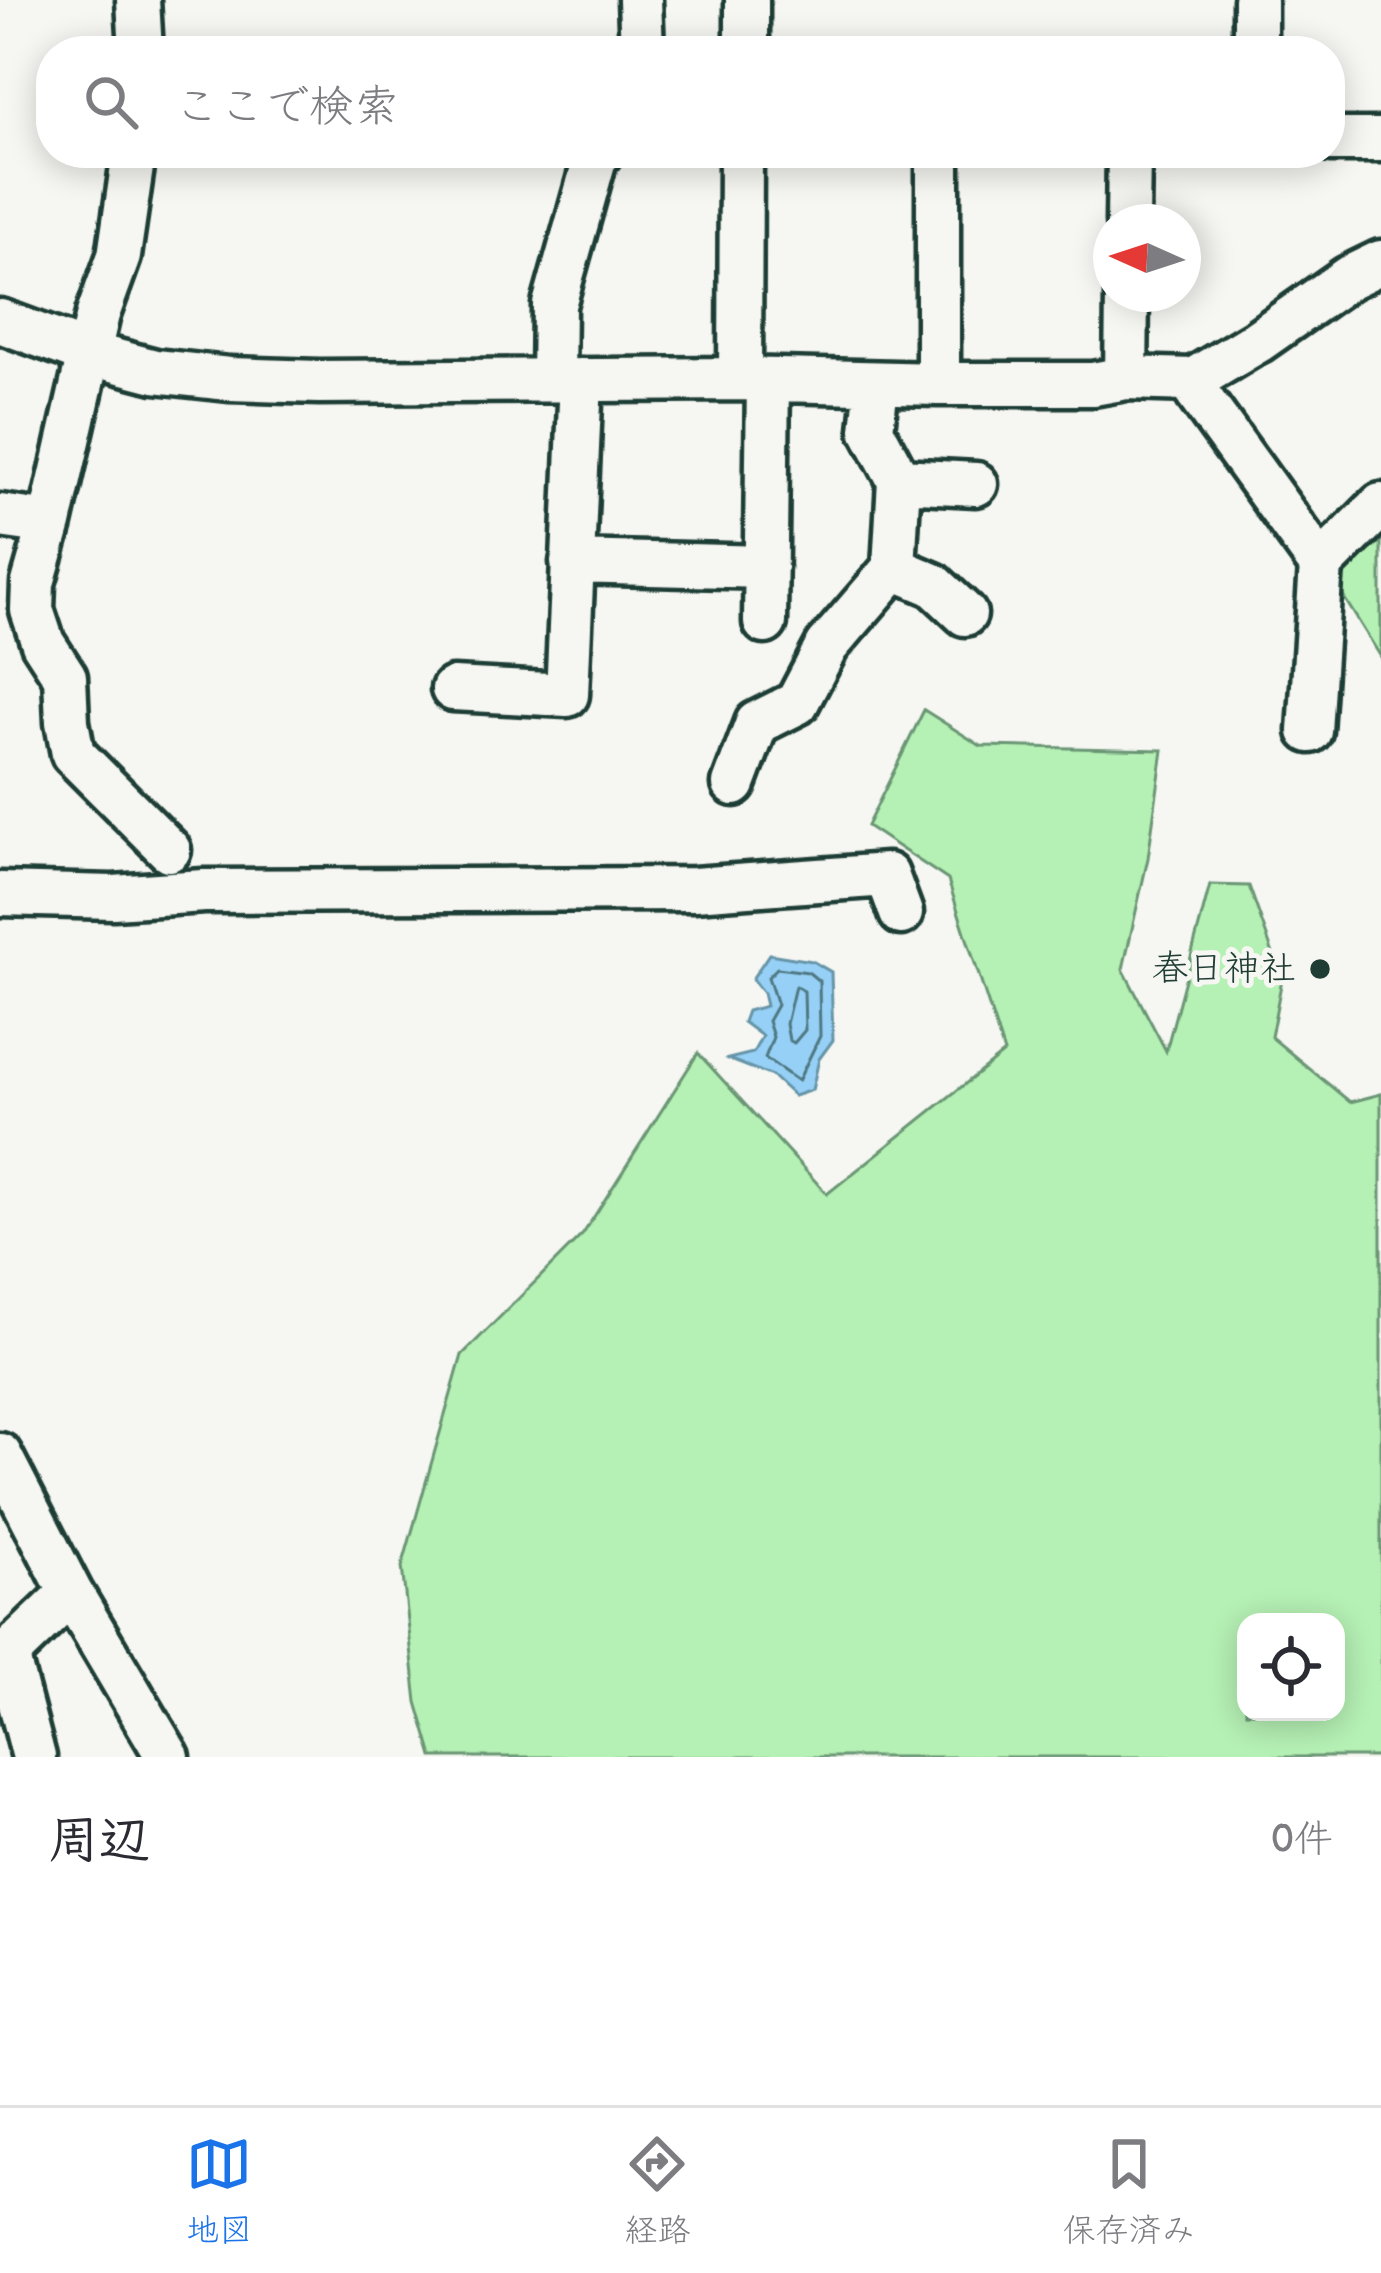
<!DOCTYPE html>
<html lang="ja">
<meta charset="utf-8">
<style>
:root{--surface:#fff;--page:#f7f7f7;--text:#2b2b33;--muted:#7c7c81;--line:#e1e1e2;--accent:#1a73e8}
body{margin:0;font-family:"Balsamiq Sans","Klee One",sans-serif;background:var(--page);color:var(--text)}
.controls{position:absolute;right:36px;bottom:36px;display:grid;overflow:hidden;border-radius:24px;box-shadow:0 6px 30px #0003}
.controls button{width:108px;height:108px;display:grid;place-items:center;padding:0;border:0;border-bottom:3px solid var(--line);background:var(--surface);color:var(--text);font:60px sans-serif}
.compass{position:absolute;left:1093px;top:204px;width:108px;height:108px;border-radius:50%;background:var(--surface);box-shadow:0 6px 30px #0003;rotate:273deg}
.list{margin:0;padding:0;list-style:none}
h2{display:flex;justify-content:space-between;align-items:center;height:156px;margin:0;padding:0 48px;font-size:51px}
h2 small{font-size:39px;font-weight:400;color:var(--muted)}
.icon{flex:none;width:66px;height:66px;fill:none;stroke:currentColor;stroke-width:2;stroke-linecap:round;stroke-linejoin:round}
.map{position:relative;flex:none;width:1381px;height:1757px;overflow:hidden}
.search{position:absolute;background:var(--surface);box-shadow:0 6px 30px #0003;left:36px;right:36px;top:36px;height:132px;display:flex;align-items:center;gap:30px;box-sizing:border-box;padding:0 42px;border-radius:48px;color:var(--muted);font-size:45px}
.sheet{height:348px;background:var(--surface)}
nav{display:flex;justify-content:space-around;align-items:center;box-sizing:border-box;height:168px;border-top:3px solid var(--line);background:var(--surface);font-size:33px;color:var(--muted)}
nav a{display:grid;justify-items:center;gap:6px}
nav .on{color:var(--accent)}
.map>svg:first-child{display:block}
.green{fill:#b5f0b4;stroke:#6a9674;stroke-width:3;fill-rule:evenodd}
.water{fill:#96d0f6;stroke:#6695a8;stroke-width:3}
.lines{fill:none;stroke-linecap:round;stroke-linejoin:round}
.shore{stroke:#4f7882;stroke-width:3}
.minor-casing{stroke:#1f3d34;stroke-width:51}
.minor{stroke:#f6f6f2;stroke-width:42}
.poi-dot{fill:#1f3d34;stroke:#f6f6f2;stroke-width:4.5}
.labels{text-anchor:middle;dominant-baseline:central;stroke-width:10;stroke-linejoin:round;paint-order:stroke}
.poi-label{font-size:36px;fill:#1f3d34;stroke:#f6f6f2;text-anchor:end}
</style>
<div class="map">
<svg width="1381" height="1757" viewBox="0 0 1381 1757">
<rect width="100%" height="100%" fill="#f6f6f2"/>
<filter id="ink" filterUnits="userSpaceOnUse"><feTurbulence type="fractalNoise" baseFrequency=".00833" numOctaves="2"/><feDisplacementMap in="SourceGraphic" scale="24" xChannelSelector="R" yChannelSelector="G"/><feConvolveMatrix kernelMatrix="1 2 1 2 8 2 1 2 1" color-interpolation-filters="sRGB"/></filter>
<g filter="url(#ink)">
<path class="green" d="M 1381,541 L 1381,657 L 1333,580 Z
M 924,710 L 981,746 L 1163,750 L 1148,858 L 1123,969 L 1166,1051 L 1210,885 L 1249,886 L 1282,979 L 1271,1037 L 1350,1102 L 1381,1094 L 1381,1757 L 433,1757 L 417,1702 L 402,1567 L 462,1355 L 583,1234 L 698,1053 L 827,1194 L 1004,1053 L 948,880 L 867,826 ZM 1246,1622 L 1336,1622 L 1336,1712 L 1246,1712 Z"/>
<path class="water" d="M 769,954 L 812,961 L 831,972 L 833,1040 L 819,1059 L 812,1090 L 794,1096 L 772,1076 L 728,1059 L 753,1053 L 762,1036 L 743,1022 L 747,1011 L 766,1006 L 763,993 L 752,979 Z"/>
<g class="lines">
<path class="shore" d="M 777,968 L 808,972 L 819,981 L 820,1036 L 798,1081 L 765,1058 L 773,1037 L 768,1021 L 777,1005 L 768,977 Z
M 795,986 L 804,991 L 805,1030 L 794,1043 L 789,1040 L 786,1024 Z"/>
<defs>
<path id="minor" d="M 138,0 L 141,51
M 640,0 L 642,51
M 747,0 L 747,51
M 1255,51 L 1255,0
M 1330,140 L 1381,140
M 134,153 L 119,256 L 98,314 L 50,523 L 33,583 L 32,610 L 43,643 L 65,677 L 67,722 L 73,754 L 169,850
M 938,153 L 938,384
M 1128,222 L 1129,153
M 0,321 L 90,354 L 155,371 L 229,379 L 319,382 L 740,379 L 938,384 L 1093,384 L 1126,378 L 1193,380 L 1258,341 L 1348,278 L 1381,262
M 1126,378 L 1127,294
M 740,379 L 741,153
M 553,380 L 554,305 L 596,155 L 600,153
M 1193,380 L 1197,393 L 1321,565 L 1310,731
M 899,480 L 976,484
M 0,516 L 50,523
M 572,562 L 766,567
M 1321,565 L 1381,505
M 894,568 L 934,585 L 965,614
M 765,622 L 768,380
M 453,689 L 567,695 L 581,380
M 734,784 L 757,723 L 797,703 L 827,646 L 894,568 L 899,480 L 872,430 L 877,383
M 0,894 L 113,897 L 204,891 L 694,889 L 887,875 L 901,913
M 0,1455 L 71,1593 L 168,1757
M 7,1654 L 34,1757
M 0,1661 L 71,1593"/>
</defs>
<use href="#minor" class="minor-casing"/>
<use href="#minor" class="minor"/>
</g>
</g>
<circle class="poi-dot" cx="1320" cy="969" r="12"/>
<g class="labels">
<g class="poi-label">
<text x="1296" y="969">春日神社</text>
</g>
</g>
</svg>
<div class="controls">
<button><svg class="icon" aria-label="locate" viewBox="0 0 24 24"><circle cx="12" cy="12" r="6"/><path d="M12 2v4M12 18v4M2 12h4M18 12h4"/></svg></button>
</div>
<svg class="compass" viewBox="-18 -18 36 36"><path d="M0-13l5 13h-10z" fill="#e53935"/><path d="M0 13l5-13h-10z" fill="#7c7c81"/></svg>
<div class="search"><svg class="icon" aria-label="search" viewBox="0 0 24 24"><circle cx="10" cy="10" r="6"/><path d="M15 15l6 6"/></svg>ここで検索</div>
</div>
<section class="sheet">
<h2>周辺<small>0件</small></h2>
<ul class="list">
</ul>
</section>
<nav>
<a class="on"><svg class="icon" aria-label="map" viewBox="0 0 24 24"><path d="M3 6l6-2 6 2 6-2v14l-6 2-6-2-6 2zM9 4v14M15 6v14"/></svg>地図</a>
<a><svg class="icon" aria-label="directions" viewBox="0 0 24 24"><path d="M12 3l9 9-9 9-9-9zM9 14v-3h6M13 9l2 2-2 2"/></svg>経路</a>
<a><svg class="icon" aria-label="saved" viewBox="0 0 24 24"><path d="M7 4h10v16l-5-4-5 4z"/></svg>保存済み</a>
</nav>
